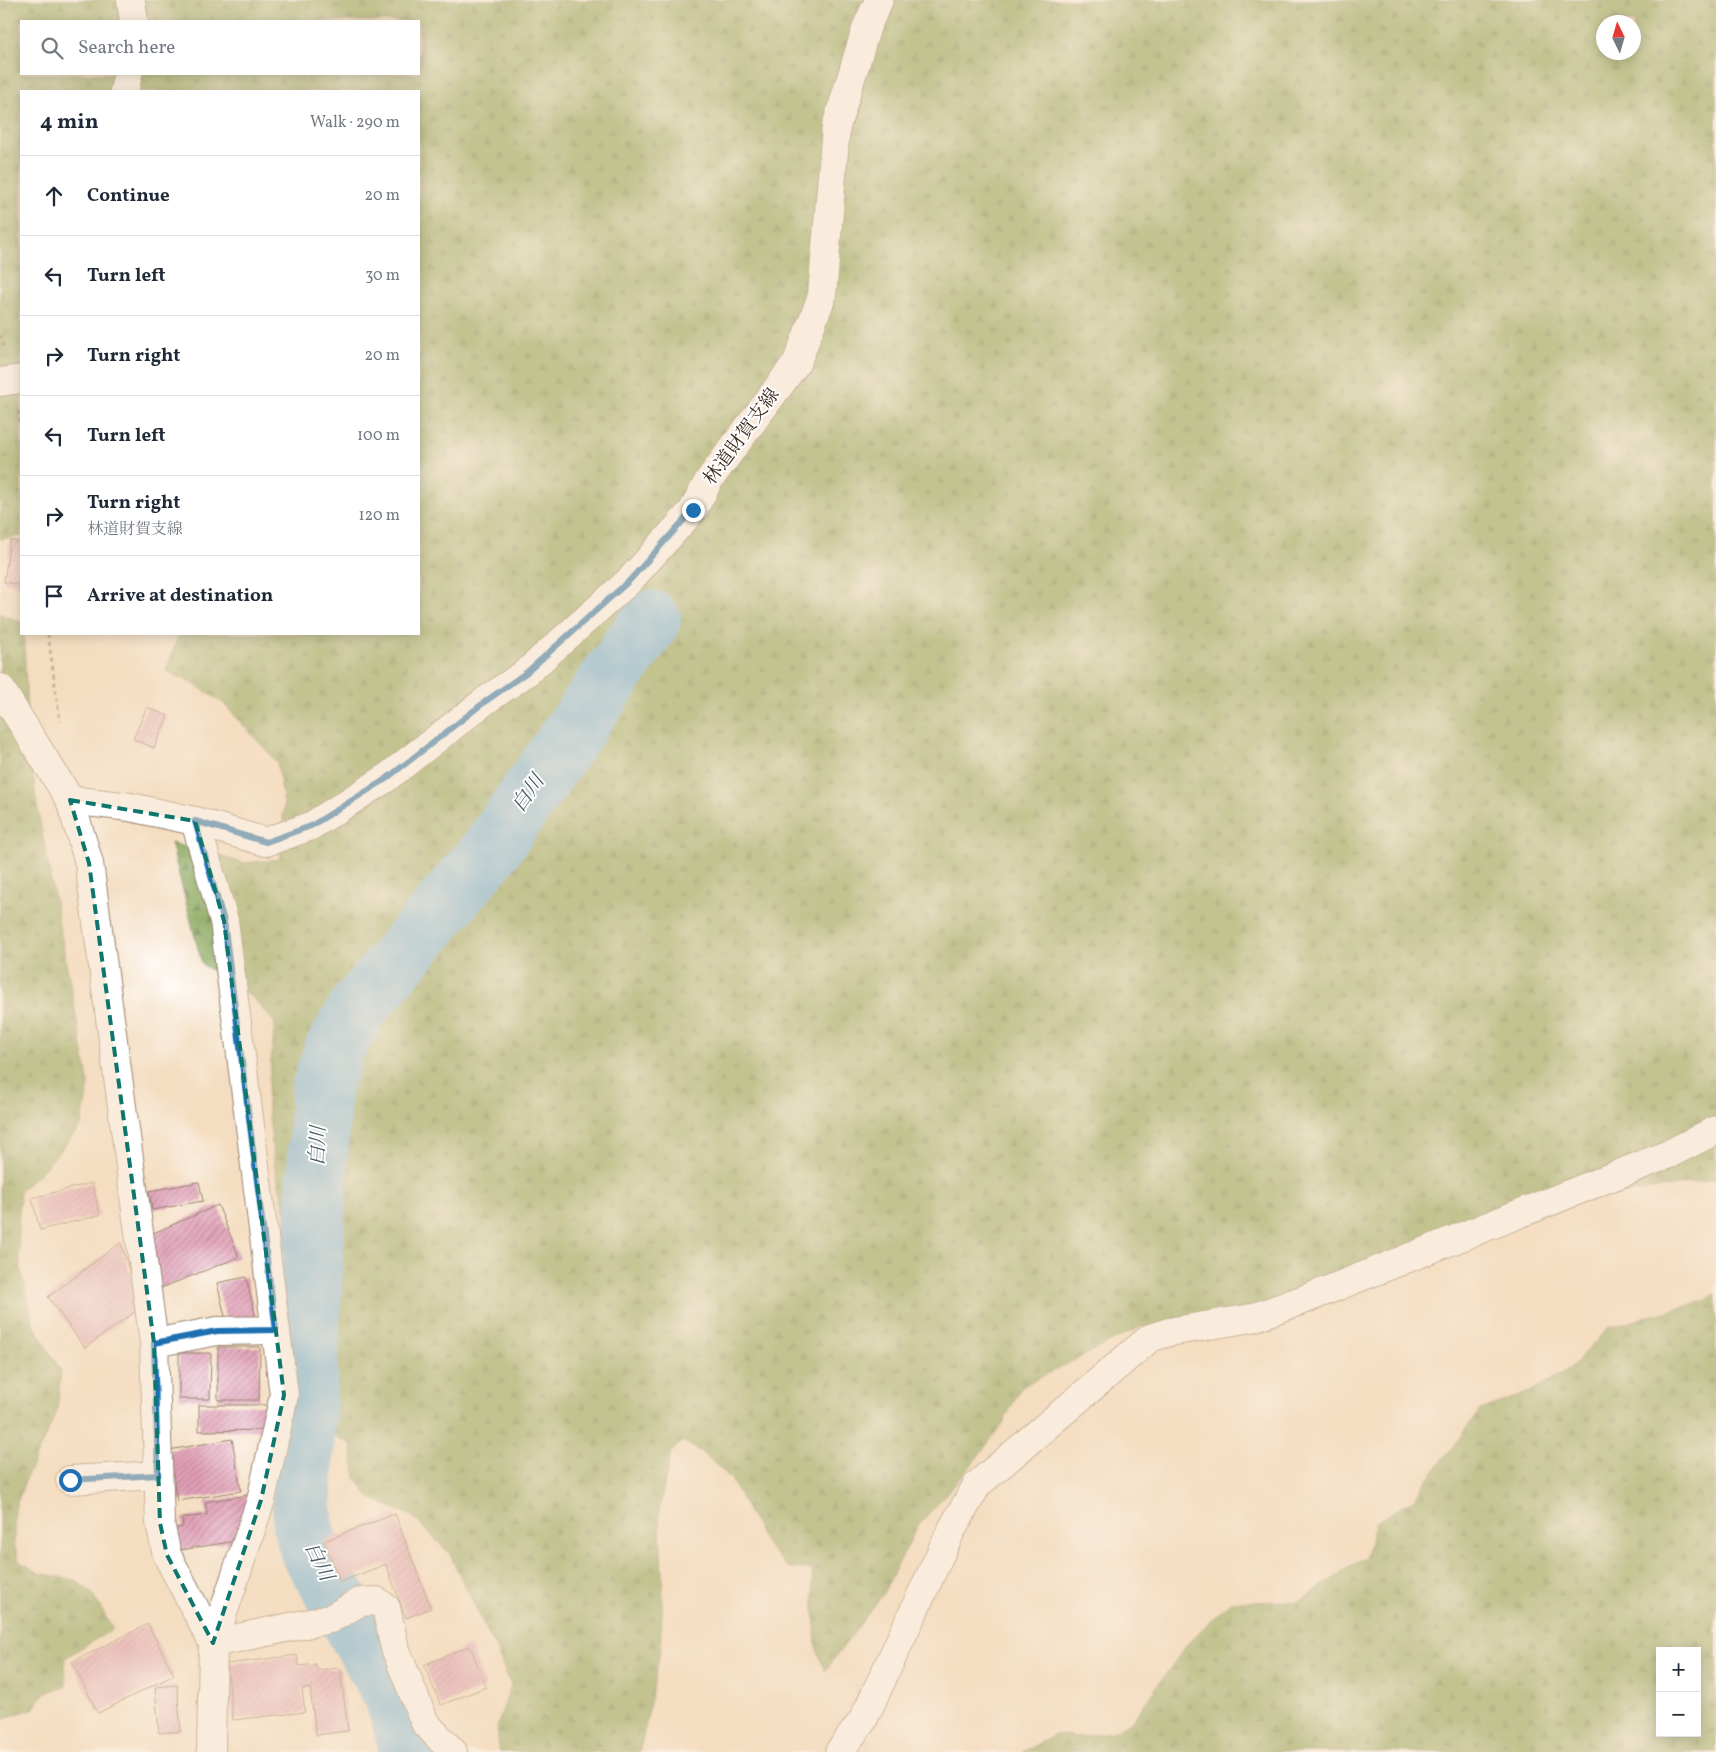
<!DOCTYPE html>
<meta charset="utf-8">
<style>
:root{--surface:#fff;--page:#f6f6f7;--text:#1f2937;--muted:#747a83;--line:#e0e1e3}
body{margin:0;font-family:Vollkorn,"Noto Serif JP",serif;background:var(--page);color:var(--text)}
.controls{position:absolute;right:15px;bottom:15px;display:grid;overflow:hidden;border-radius:0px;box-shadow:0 2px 12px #0003}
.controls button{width:45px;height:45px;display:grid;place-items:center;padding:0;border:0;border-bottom:1px solid var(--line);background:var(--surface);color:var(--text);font:25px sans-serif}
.compass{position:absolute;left:1596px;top:15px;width:45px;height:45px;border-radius:50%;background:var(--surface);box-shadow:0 2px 12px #0003;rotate:355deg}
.stop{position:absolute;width:15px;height:15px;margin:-11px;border:4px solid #1f6fb2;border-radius:50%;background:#fff}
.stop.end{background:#1f6fb2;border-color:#fff;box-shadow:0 1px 5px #0008}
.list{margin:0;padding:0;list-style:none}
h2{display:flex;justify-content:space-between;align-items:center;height:65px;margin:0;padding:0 20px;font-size:21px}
h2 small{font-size:16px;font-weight:400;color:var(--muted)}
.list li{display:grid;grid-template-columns:32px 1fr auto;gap:15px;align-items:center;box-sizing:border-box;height:80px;padding:0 20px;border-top:1px solid var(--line)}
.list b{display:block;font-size:19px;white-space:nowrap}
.list p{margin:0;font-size:16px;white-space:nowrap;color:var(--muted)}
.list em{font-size:16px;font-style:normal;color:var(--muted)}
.icon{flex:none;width:28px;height:28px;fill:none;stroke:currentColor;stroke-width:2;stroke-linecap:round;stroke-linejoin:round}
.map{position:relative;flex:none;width:1716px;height:1752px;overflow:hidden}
.search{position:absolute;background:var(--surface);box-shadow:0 2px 12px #0003;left:20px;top:20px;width:400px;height:55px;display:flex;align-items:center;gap:12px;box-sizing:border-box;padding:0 18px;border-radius:0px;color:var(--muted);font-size:19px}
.panel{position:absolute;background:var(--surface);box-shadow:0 2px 12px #0003;left:20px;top:90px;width:400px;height:545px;border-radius:0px}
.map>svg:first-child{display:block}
.forest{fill:url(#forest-firs);stroke:#61683b;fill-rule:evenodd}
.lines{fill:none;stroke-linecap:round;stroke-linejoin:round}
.river{stroke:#69b4e2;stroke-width:60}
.building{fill:url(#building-hatch)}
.minor-casing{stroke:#98846f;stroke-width:30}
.path{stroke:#98846f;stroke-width:3;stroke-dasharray:4 4;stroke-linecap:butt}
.minor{stroke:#fff;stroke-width:28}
.route{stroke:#1f6fb2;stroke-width:6}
.marked{fill:none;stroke:#0f766e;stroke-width:4;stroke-dasharray:10 6;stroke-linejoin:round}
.labels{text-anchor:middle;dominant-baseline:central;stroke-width:4;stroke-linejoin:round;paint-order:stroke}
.street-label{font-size:19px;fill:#3b2a1e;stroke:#fff}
.water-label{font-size:20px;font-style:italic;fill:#4b5a63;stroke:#fff}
</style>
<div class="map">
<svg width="1716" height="1752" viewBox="0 0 1716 1752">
<defs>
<pattern id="forest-firs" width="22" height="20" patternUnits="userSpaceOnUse" patternTransform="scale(1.25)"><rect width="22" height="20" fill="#87a558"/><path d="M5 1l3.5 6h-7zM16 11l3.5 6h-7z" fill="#708748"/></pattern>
<pattern id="building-hatch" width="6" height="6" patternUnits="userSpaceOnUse" patternTransform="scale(1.25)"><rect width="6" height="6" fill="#e19fb6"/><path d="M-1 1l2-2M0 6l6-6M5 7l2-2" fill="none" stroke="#b88293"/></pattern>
</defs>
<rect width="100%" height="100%" fill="#fff"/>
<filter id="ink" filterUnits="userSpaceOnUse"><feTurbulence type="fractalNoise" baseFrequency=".02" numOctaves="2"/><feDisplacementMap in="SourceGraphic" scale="10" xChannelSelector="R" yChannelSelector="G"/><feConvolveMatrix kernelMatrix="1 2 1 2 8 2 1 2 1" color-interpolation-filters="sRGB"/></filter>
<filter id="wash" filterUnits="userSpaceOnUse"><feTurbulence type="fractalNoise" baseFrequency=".0096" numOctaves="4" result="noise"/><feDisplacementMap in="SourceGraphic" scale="20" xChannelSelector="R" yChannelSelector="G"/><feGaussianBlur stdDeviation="1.12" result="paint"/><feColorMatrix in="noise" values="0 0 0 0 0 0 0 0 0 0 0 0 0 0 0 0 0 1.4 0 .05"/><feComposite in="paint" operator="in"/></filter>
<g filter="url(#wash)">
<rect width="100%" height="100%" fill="#f4ddc0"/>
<path class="forest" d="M 0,0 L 1716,0 L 1716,1179 L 1552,1205 L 1197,1337 L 1142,1326 L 1021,1387 L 1002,1425 L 972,1464 L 918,1526 L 882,1595 L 825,1671 L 816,1647 L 812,1570 L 787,1567 L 766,1544 L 731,1479 L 705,1454 L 683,1441 L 671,1452 L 659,1510 L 663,1593 L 660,1652 L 645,1729 L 639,1752 L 499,1752 L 497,1727 L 511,1685 L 494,1645 L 449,1553 L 412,1516 L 370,1498 L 356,1479 L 351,1444 L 335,1436 L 309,1436 L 318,1349 L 317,1337 L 275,1169 L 267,1099 L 275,1023 L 252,997 L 202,964 L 171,843 L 244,863 L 280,859 L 284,804 L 277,762 L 223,703 L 192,683 L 166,671 L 179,634 L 419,634 L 419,91 L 21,91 L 21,536 L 0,539 ZM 21,21 L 419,21 L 419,74 L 21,74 ZM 1604,22 L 1634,22 L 1634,52 L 1604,52 Z
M 0,614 L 21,622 L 21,634 L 24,634 L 27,716 L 36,800 L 89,1085 L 81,1126 L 45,1168 L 20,1191 L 18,1232 L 20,1266 L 34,1326 L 61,1371 L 57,1411 L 25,1481 L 15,1509 L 14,1543 L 19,1561 L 39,1573 L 75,1580 L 92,1593 L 113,1629 L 65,1658 L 66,1687 L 45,1692 L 33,1709 L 4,1718 L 0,1726 Z
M 1716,1293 L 1716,1752 L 1022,1752 L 1057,1734 L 1077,1737 L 1113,1732 L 1133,1720 L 1189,1642 L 1230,1602 L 1300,1601 L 1366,1556 L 1376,1522 L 1413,1500 L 1480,1410 L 1527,1393 L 1566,1372 L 1608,1328 L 1707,1300 ZM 1660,1651 L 1697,1651 L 1697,1733 L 1660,1733 Z"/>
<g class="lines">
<path class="river" d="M 409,1752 L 403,1725 L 393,1694 L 310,1551 L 303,1527 L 302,1497 L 321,1089 L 334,1050 L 359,1007 L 487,855 L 651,620"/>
</g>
<g id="blocks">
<path class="building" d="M 10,540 L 21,542 L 21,585 L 4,582 Z
M 147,707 L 168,716 L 154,748 L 133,739 Z
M 199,1182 L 203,1201 L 152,1210 L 149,1191 Z
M 92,1183 L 100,1215 L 40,1230 L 32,1198 Z
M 218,1205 L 239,1257 L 161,1288 L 142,1238 Z
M 121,1242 L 140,1308 L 85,1348 L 48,1297 Z
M 246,1277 L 257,1322 L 228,1329 L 217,1283 Z
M 218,1347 L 260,1347 L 259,1400 L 218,1400 Z
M 179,1353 L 211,1353 L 210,1399 L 179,1399 Z
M 199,1405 L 268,1405 L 268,1430 L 199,1431 Z
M 232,1439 L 241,1491 L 177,1501 L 169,1450 Z
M 248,1495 L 242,1540 L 174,1551 L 171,1529 L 183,1527 L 182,1518 L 207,1515 L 205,1502 Z
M 395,1514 L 431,1608 L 406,1618 L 386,1564 L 340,1582 L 324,1541 Z
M 148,1624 L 174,1675 L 98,1713 L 72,1662 Z
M 470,1646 L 486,1687 L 441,1705 L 424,1665 Z
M 297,1655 L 299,1666 L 316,1664 L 317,1670 L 340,1668 L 348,1731 L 316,1735 L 310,1688 L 302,1689 L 305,1712 L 233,1720 L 227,1664 Z
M 177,1685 L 181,1731 L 159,1733 L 155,1687 Z"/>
</g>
</g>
<g filter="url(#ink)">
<use href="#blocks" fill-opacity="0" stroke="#98846f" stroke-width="1"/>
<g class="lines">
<defs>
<path id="minor" d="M 131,0 L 134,21
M 124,91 L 128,74
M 0,382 L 21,379
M 0,688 L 70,800 L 89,863 L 154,1343 L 160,1523 L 167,1555 L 213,1643 L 330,1619 L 360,1602 L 377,1601 L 386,1608 L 395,1648 L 425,1723 L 453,1752
M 70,800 L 130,807 L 195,821 L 266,842 L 311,826 L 385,779 L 485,701 L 527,672 L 629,581 L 693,510 L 709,480 L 797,362 L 822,296 L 836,127 L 867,26 L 879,0
M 195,821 L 224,921 L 284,1395 L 261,1500 L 213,1643 L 211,1752
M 154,1343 L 217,1331 L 276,1330
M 70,1480 L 158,1475
M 839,1752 L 863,1720 L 951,1531 L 977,1485 L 1150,1338 L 1169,1332 L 1252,1318 L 1308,1298 L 1669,1154 L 1716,1130"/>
</defs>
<use href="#minor" class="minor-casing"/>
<path class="path" d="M 0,335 L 5,351
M 18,411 L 21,434
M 48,634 L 60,722"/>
<use href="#minor" class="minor"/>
</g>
</g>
<g class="lines" filter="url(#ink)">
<path class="route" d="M 70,1480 L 158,1475 L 154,1343 L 217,1331 L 276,1330 L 224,921 L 195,821 L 266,842 L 311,826 L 386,779 L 486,701 L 527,672 L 629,581 L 693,510"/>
</g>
<path d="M0 0H1716V1752H0ZM 70,800 L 195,821 L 224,921 L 284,1395 L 261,1500 L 213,1643 L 167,1555 L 160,1523 L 154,1343 L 89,863 Z" fill="#f4ddc0" fill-opacity=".55" fill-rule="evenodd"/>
<path class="marked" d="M 70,800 L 195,821 L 224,921 L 284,1395 L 261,1500 L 213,1643 L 167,1555 L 160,1523 L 154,1343 L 89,863 Z"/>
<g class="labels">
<g class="street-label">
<text transform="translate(742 437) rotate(-54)">林道財賀支線</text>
</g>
<g class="water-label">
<text transform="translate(529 794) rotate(-55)">白川</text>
<text transform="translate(319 1146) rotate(-88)">白川</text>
<text transform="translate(318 1562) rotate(64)">白川</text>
</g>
</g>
</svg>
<div class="controls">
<button>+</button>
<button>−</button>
</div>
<svg class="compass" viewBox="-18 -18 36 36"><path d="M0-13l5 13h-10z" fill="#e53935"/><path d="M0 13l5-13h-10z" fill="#747a83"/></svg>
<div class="stop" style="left:70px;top:1480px"></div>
<div class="stop end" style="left:693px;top:510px"></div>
<div class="search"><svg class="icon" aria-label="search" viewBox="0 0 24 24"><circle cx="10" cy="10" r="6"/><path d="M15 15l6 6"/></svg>Search here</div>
<section class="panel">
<h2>4 min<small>Walk · 290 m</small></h2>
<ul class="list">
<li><svg class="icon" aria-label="ahead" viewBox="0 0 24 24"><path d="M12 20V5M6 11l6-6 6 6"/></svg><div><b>Continue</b></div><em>20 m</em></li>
<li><svg class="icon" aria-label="left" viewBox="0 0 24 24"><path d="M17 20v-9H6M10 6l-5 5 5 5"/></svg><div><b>Turn left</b></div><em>30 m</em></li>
<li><svg class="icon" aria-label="right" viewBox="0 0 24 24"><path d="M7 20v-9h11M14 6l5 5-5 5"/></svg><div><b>Turn right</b></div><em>20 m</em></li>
<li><svg class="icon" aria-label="left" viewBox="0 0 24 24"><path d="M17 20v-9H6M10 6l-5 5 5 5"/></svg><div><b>Turn left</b></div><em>100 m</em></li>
<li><svg class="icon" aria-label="right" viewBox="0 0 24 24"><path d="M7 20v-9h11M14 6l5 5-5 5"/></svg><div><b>Turn right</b><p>林道財賀支線</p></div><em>120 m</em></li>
<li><svg class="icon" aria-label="arrive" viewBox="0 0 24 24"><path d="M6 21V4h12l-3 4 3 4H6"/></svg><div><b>Arrive at destination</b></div></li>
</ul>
</section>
</div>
